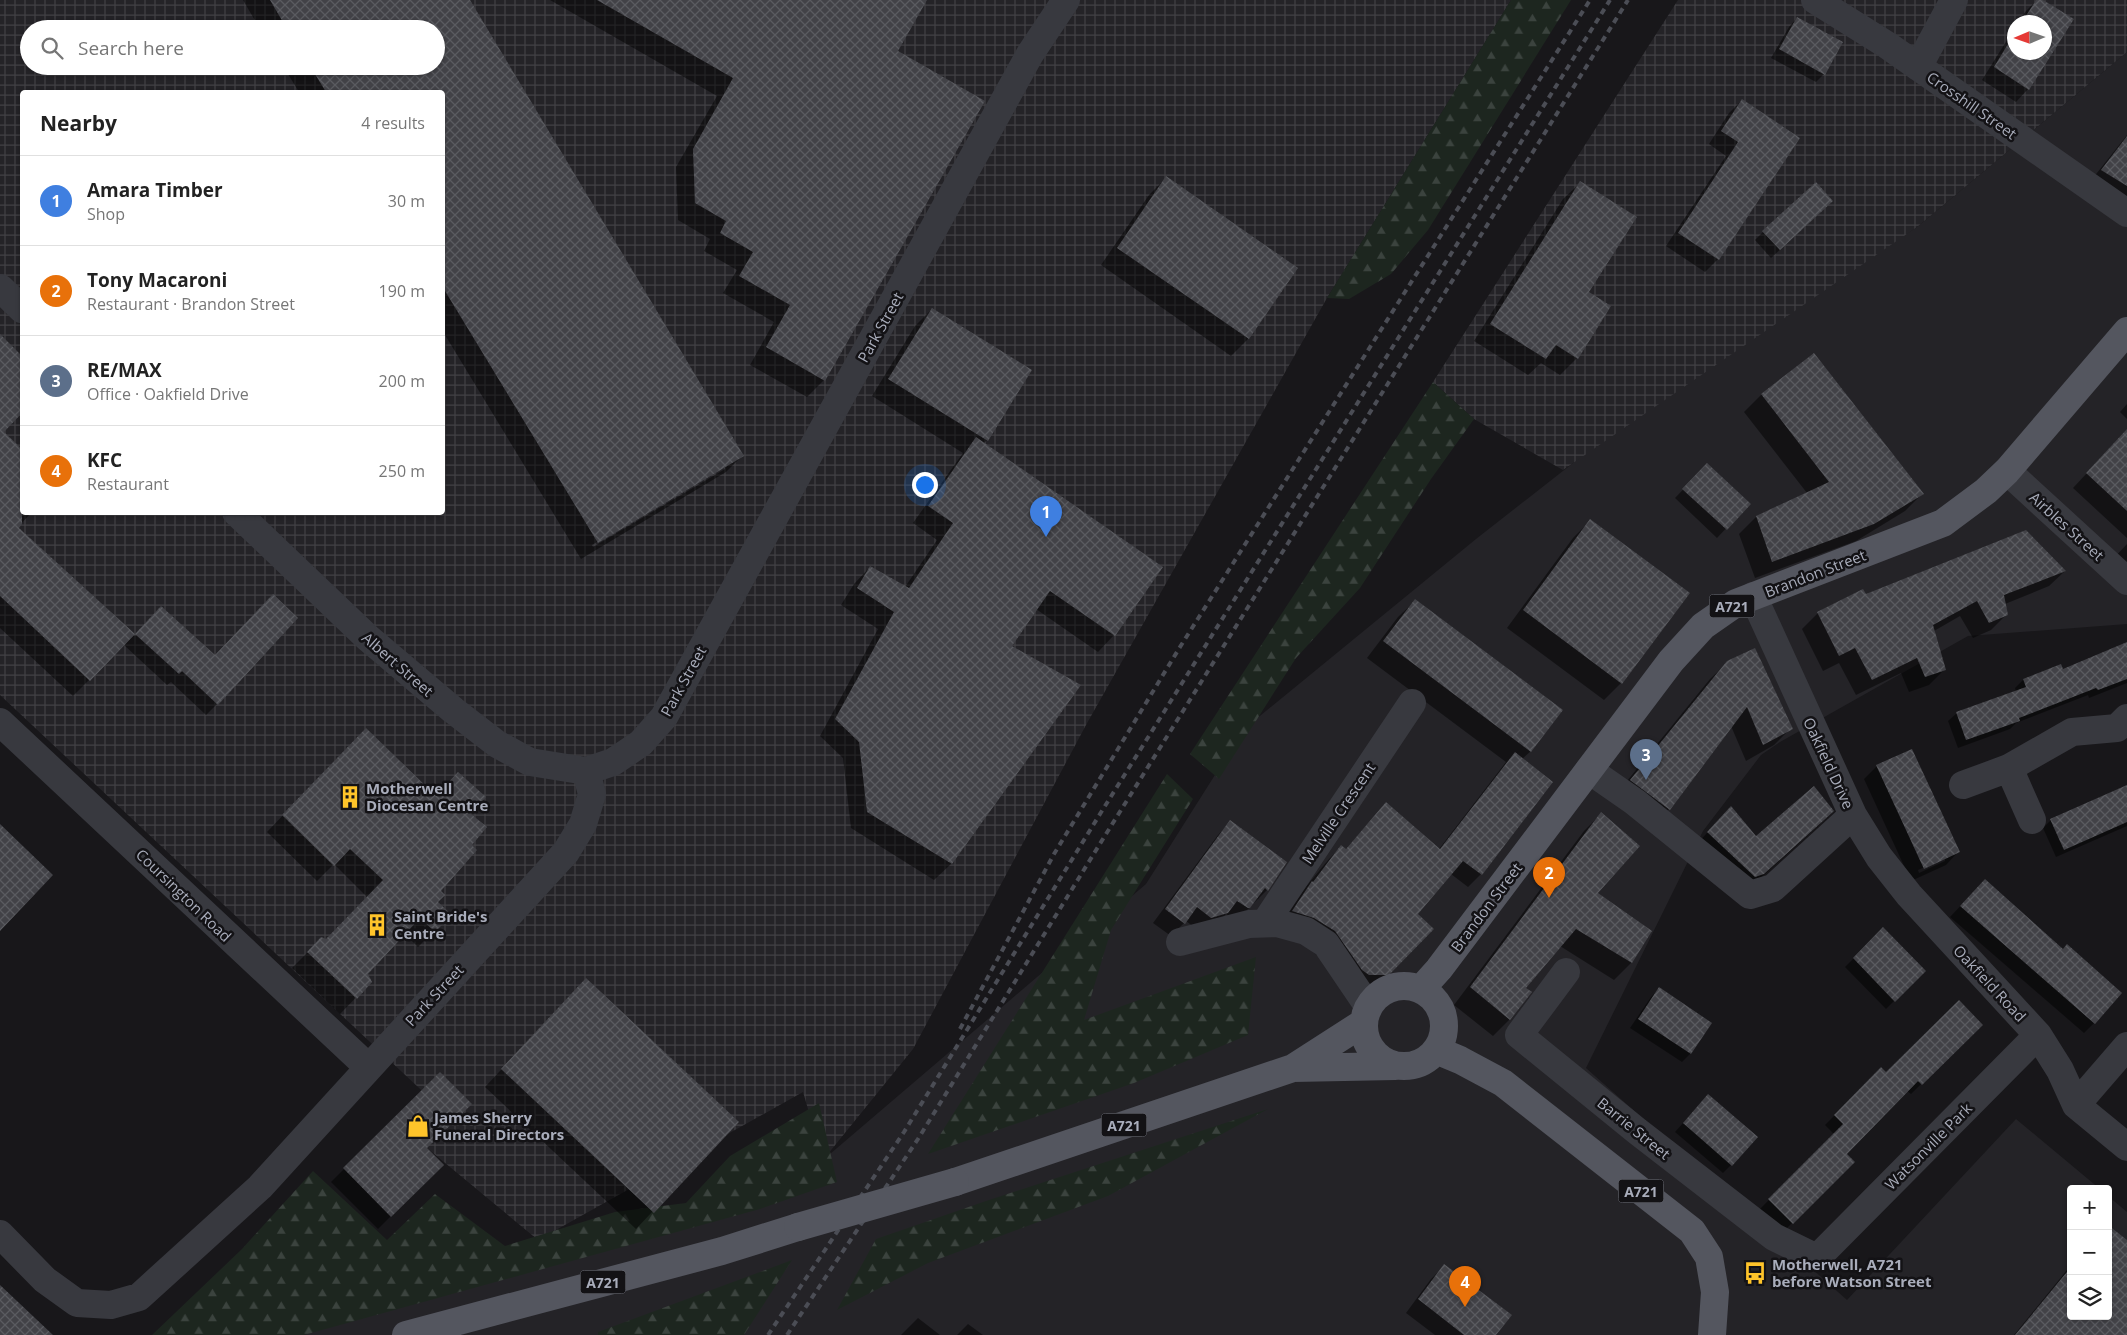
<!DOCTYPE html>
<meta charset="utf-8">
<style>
:root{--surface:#fff;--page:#f2f2f2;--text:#222;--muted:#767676;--line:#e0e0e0;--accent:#7c3aed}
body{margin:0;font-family:"Open Sans",sans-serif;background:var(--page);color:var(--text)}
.controls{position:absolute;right:15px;bottom:15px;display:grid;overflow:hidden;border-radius:5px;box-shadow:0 1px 4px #0004}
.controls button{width:45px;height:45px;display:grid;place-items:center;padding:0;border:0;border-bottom:1px solid var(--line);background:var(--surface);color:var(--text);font:25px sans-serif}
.compass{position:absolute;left:2007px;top:15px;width:45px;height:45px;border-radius:50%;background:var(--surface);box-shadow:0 1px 4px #0004;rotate:268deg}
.you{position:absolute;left:924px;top:484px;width:18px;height:18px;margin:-12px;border:4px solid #fff;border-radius:50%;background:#1a73e8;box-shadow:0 0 0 8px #1a73e833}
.badge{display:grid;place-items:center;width:32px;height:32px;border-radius:50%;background:var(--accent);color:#fff;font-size:16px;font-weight:700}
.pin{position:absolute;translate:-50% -41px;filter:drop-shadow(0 1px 2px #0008)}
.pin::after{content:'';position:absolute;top:26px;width:18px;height:15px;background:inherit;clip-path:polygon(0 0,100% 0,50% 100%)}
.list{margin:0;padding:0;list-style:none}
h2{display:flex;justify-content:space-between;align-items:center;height:65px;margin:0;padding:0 20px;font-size:21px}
h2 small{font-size:16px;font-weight:400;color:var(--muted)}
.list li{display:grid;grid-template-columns:32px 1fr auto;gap:15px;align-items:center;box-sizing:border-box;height:90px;padding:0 20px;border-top:1px solid var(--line)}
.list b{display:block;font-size:19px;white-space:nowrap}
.list p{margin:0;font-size:16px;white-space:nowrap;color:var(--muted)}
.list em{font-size:16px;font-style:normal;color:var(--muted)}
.icon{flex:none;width:28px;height:28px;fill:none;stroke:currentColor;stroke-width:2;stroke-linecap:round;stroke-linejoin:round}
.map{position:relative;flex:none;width:2127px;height:1335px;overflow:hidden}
.search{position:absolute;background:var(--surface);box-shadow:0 1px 4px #0004;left:20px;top:20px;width:425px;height:55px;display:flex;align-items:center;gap:12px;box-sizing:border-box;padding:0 18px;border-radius:28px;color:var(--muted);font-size:19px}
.panel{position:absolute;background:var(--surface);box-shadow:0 1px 4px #0004;left:20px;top:90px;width:425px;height:425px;border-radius:5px}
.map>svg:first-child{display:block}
.built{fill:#242327}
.industrial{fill:url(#industrial-grid);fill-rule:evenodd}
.forest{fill:url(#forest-firs)}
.shadow{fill:#0007;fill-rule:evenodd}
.building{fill:url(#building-cross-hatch)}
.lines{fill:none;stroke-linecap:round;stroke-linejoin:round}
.minor{stroke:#38393f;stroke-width:28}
.major{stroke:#54565f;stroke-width:28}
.rail{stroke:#4b4d55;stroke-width:4;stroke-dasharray:6 5;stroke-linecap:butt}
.major-bridge{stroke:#54565f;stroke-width:28}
.labels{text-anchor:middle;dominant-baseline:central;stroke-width:5;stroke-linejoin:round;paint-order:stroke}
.shield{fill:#131215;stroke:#7c7e89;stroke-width:1}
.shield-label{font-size:14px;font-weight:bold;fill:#a9adbb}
.street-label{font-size:15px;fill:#a9adbb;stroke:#131215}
.poi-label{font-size:15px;font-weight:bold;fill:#a9adbb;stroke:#131215;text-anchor:start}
</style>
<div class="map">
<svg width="2127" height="1335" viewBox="0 0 2127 1335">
<defs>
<pattern id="industrial-grid" width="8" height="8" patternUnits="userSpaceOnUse" patternTransform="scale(1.25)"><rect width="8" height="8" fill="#242327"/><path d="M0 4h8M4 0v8" fill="none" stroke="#414044"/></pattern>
<pattern id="forest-firs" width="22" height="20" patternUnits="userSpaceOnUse" patternTransform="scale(1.25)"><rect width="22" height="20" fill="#1d261f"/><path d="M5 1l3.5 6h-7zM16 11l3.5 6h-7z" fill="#3b433e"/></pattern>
<pattern id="building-cross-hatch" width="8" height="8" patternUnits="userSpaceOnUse" patternTransform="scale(1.25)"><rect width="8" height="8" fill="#424247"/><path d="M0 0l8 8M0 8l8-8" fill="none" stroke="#5a5b60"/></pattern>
</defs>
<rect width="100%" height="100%" fill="#18171a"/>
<path class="built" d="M 2127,52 L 2127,624 L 1968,636 L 1780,742 L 1761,755 L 1703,831 L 1586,1068 L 1847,1300 L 2016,1119 L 2100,1189 L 2071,1189 L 2071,1316 L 2108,1316 L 2108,1196 L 2127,1212 L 2127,1335 L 279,1335 L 823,1160 L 1146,884 L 1244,729 L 1476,539 L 1684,376 L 1917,227 Z"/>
<path class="industrial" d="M 0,0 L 1511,0 L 1327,298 L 1086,725 L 913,1049 L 823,1160 L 803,1092 L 538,1240 L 427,1148 L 450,1117 L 0,695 ZM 29,29 L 436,29 L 436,66 L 29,66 ZM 22,92 L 442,92 L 442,512 L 22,512 Z
M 1678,0 L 2127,0 L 2127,52 L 1917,227 L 1563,470 L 1474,419 L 1433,382 ZM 2014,22 L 2044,22 L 2044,52 L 2014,52 Z"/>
<path class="forest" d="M 1511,0 L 1571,0 L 1428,230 L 1391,274 L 1349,299 L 1327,298 Z
M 1433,382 L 1474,419 L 1431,479 L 1360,588 L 1296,658 L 1219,779 L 1190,754 Z
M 1167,774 L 1193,799 L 1111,930 L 1084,1020 L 1256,957 L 1248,1035 L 1134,1083 L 928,1154 Z
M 819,1103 L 837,1182 L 760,1209 L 304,1335 L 152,1335 L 242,1249 L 313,1171 L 387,1240 L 435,1194 L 505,1246 L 615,1212 L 686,1203 L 730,1156 Z
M 1268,1109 L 1108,1196 L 928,1263 L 837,1310 L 876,1239 L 986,1201 Z
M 792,1260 L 744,1335 L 598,1335 L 598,1332 Z"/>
<path class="shadow" d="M 243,0 L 468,0 L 743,455 L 726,472 L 581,559 L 442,330 L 442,92 L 299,92 L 283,66 L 436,66 L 436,29 L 260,29 ZM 725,466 L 725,469 L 593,547 L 592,545 Z
M 550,0 L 925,0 L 896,51 L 824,380 L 807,397 L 750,365 L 774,322 L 723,293 L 737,270 L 704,251 L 710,239 L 678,220 L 676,167 L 717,96 Z
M 2037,0 L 2041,0 L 2072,20 L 2028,89 L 2016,102 L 1982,80 L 2014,29 L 2014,52 L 2044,52 L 2044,22 L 2018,22 L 2026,11 Z
M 1797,18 L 1824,74 L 1816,82 L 1771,58 L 1789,27 Z
M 1742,100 L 1798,138 L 1718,259 L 1705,272 L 1666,246 L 1726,156 L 1709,144 L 1729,113 Z
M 2127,135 L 2127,206 L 2089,183 Z
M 1166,178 L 1297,268 L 1248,339 L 1231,356 L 1101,265 L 1149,195 Z
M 1580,183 L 1588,292 L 1577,358 L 1560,375 L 1541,363 L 1528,375 L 1474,341 L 1563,199 Z
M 1823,210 L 1771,258 L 1755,240 L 1763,232 Z
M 932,309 L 987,440 L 983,444 L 1114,635 L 1098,652 L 1036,609 L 1010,647 L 1079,686 L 951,864 L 934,880 L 851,828 L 843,758 L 820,736 L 878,629 L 841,605 L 854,584 L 870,567 L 905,587 L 937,540 L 913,523 L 963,453 L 872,396 L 915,326 Z
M 0,336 L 22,357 L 22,411 L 3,432 L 22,451 L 22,512 L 32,512 L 17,528 L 135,636 L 150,619 L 217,704 L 206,715 L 171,682 L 167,685 L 124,645 L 73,696 L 0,628 Z
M 1814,355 L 1922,494 L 1905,511 L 1856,541 L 1755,578 L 1739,534 L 1756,517 L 1807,493 L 1744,412 L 1761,395 Z
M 2127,404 L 2127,419 L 2120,412 Z
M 2127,430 L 2127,538 L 2073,488 Z
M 1699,473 L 1749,504 L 1717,538 L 1675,498 Z
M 1590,521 L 1688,593 L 1621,683 L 1604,700 L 1507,628 L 1573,538 Z
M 2127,544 L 2127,576 L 2111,561 Z
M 2065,571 L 2049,586 L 2005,604 L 2007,614 L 1991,630 L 1973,638 L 1960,616 L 1934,631 L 1945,669 L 1929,685 L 1909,692 L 1901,673 L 1856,695 L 1839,663 L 1823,671 L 1802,629 L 1818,613 L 1865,596 Z
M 1415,601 L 1531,751 L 1522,759 L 1551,782 L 1481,874 L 1468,887 L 1451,874 L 1416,914 L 1432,929 L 1374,987 L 1356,988 L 1280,924 L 1299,895 L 1329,859 L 1341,847 L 1345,850 L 1374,817 L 1439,849 L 1506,762 L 1367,658 L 1398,617 Z
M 2127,654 L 2127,683 L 2089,698 L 2088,695 L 2016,723 L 2010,729 L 1958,748 L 1948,721 L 1957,713 L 2016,692 L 2015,688 L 2023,680 Z
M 1728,662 L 1791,728 L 1774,745 L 1746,761 L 1731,726 L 1669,809 L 1652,826 L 1614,797 L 1710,679 Z
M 350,745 L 435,797 L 458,773 L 470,814 L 470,845 L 439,891 L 436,902 L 450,915 L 418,947 L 404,933 L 366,973 L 371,982 L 340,1014 L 292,968 L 321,939 L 326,940 L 367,897 L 334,864 L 317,881 L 267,832 Z
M 1877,766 L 1958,852 L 1946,865 L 1911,881 L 1864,779 ZM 1945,858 L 1945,861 L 1919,873 L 1918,870 Z
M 2127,786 L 2127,826 L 2056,857 L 2043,828 L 2051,820 Z
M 1601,814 L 1597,893 L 1650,932 L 1631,963 L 1614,980 L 1560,946 L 1525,988 L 1510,1019 L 1493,1036 L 1454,1005 L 1584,831 Z
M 1718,821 L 1756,838 L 1820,824 L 1754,884 L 1695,846 Z
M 1230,822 L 1267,890 L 1236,921 L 1226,914 L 1214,926 L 1198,930 L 1186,921 L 1171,936 L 1153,923 L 1218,835 Z
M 1985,880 L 2094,1023 L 2084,1033 L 1950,917 Z
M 1883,929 L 1924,971 L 1886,1009 L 1845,967 Z
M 1659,989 L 1711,1023 L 1690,1054 L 1682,1062 L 1630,1028 L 1651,997 Z
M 569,997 L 737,1122 L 636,1229 L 485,1087 Z
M 1981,1025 L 1911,1094 L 1907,1091 L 1845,1154 L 1853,1162 L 1782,1233 L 1759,1210 L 1834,1134 L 1825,1125 L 1881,1069 L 1886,1074 Z
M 440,1073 L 426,1148 L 442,1165 L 378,1229 L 331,1182 Z
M 1708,1095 L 1731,1165 L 1723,1173 L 1675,1132 Z
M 2127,1242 L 2127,1335 L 2014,1335 L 2071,1265 L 2071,1316 L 2108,1316 Z
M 1444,1266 L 1495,1335 L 1435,1335 L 1406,1313 L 1431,1279 Z
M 918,1318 L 940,1335 L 901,1335 Z
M 968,1324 L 983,1335 L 957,1335 Z"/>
<path class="building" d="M 270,0 L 470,0 L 744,456 L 598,543 L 442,286 L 442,92 L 326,92 L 310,66 L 436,66 L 436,29 L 287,29 Z
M 597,0 L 927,0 L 898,51 L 985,101 L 825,381 L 766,347 L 790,305 L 739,276 L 753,252 L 720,233 L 726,221 L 695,203 L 693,149 L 733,78 Z
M 2036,0 L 2043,0 L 2074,19 L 2029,90 L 1994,67 L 2014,34 L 2014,52 L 2044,52 L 2044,22 L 2022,22 Z
M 1797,17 L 1843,42 L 1825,75 L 1779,49 Z
M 1742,99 L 1800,138 L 1719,260 L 1678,233 L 1738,142 L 1721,131 Z
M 2127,136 L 2127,186 L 2101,170 Z
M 1166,176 L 1298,268 L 1249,339 L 1117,248 Z
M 1580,181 L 1637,217 L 1589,292 L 1611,306 L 1578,359 L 1556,345 L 1546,359 L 1490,324 Z
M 1816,182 L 1833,201 L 1780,250 L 1762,231 Z
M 932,308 L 1032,370 L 988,441 L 888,379 Z
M 0,334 L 22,356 L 22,413 L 4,432 L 22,449 L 22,524 L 19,528 L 135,634 L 90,681 L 0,596 Z
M 1814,353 L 1924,494 L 1874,524 L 1772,562 L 1756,516 L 1829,482 L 1761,394 Z
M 2127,429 L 2127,511 L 2086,473 Z
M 976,437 L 1163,567 L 1115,636 L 1050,591 L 1012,646 L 1081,685 L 952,864 L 867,812 L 859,742 L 835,719 L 894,612 L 857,588 L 870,566 L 909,588 L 953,523 L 928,506 Z
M 1707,463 L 1751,504 L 1727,530 L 1682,489 Z
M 1590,519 L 1690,593 L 1622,684 L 1523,610 Z
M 2026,530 L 2066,571 L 2004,595 L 2008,615 L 1989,623 L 1977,601 L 1933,625 L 1946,670 L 1925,677 L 1917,658 L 1872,680 L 1855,648 L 1839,656 L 1817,612 L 1863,589 L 1866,594 Z
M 273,594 L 298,618 L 218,705 L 182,671 L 179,674 L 135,634 L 161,606 L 215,655 Z
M 1415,599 L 1563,710 L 1531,752 L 1383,641 Z
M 2127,642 L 2127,679 L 2098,690 L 2096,688 L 2019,718 L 2020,721 L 1966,740 L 1956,712 L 2026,687 L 2023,679 L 2061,664 L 2063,669 Z
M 1755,648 L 1793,729 L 1763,745 L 1747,707 L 1670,810 L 1630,780 L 1727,661 Z
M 366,728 L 436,796 L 458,772 L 486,797 L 471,814 L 487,827 L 472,845 L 477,850 L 441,891 L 445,895 L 438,902 L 452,915 L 435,932 L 420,918 L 368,974 L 372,982 L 357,999 L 307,952 L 321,937 L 326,939 L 383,880 L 350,849 L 334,866 L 282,815 Z
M 1912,749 L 1960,852 L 1924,869 L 1876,765 Z
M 1515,752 L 1553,782 L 1482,875 L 1463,861 L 1418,914 L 1434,929 L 1389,975 L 1369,975 L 1362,970 L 1335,931 L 1314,918 L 1292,911 L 1312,881 L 1313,882 L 1341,845 L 1346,849 L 1386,802 L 1440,849 Z
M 2127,785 L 2127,822 L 2064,850 L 2050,819 Z
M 1814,786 L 1834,811 L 1764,874 L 1755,877 L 1707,832 L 1731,806 L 1756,836 Z
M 1601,812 L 1640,846 L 1598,893 L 1652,931 L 1632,963 L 1576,929 L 1526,988 L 1532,992 L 1510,1020 L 1470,987 Z
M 1230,820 L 1287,862 L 1268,891 L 1265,888 L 1250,908 L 1248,908 L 1237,901 L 1228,913 L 1211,918 L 1197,907 L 1185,924 L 1165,909 Z
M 0,824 L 53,875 L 0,931 Z
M 1985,879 L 2063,949 L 2067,944 L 2122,993 L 2095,1024 L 1960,906 Z
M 1883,927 L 1926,971 L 1895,1002 L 1853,958 Z
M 586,978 L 739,1122 L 654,1213 L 501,1069 Z
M 1659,987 L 1712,1023 L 1691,1054 L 1638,1019 Z
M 1959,1000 L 1983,1025 L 1922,1085 L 1918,1081 L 1847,1154 L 1855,1162 L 1793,1224 L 1768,1199 L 1843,1124 L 1834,1115 L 1881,1067 L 1886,1072 Z
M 440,1072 L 472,1104 L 427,1148 L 444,1165 L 391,1217 L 343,1168 Z
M 1708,1094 L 1758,1137 L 1732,1166 L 1683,1123 Z
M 2108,1225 L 2127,1240 L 2127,1335 L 2015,1335 L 2071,1267 L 2071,1316 L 2108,1316 Z
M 1444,1264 L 1512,1315 L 1496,1335 L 1464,1335 L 1418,1299 Z
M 0,1285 L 53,1335 L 0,1335 Z"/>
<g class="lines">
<path class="minor" d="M 1815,0 L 1887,45 L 2127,213
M 1918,67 L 1954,0
M 0,288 L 22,309
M 2007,471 L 2127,581
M 236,512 L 368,638 L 453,710 L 497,744 L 530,762 L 586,771
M 0,722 L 368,1067
M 2009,768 L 2032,820
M 1589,770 L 1635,802 L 1750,895 L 1773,888 L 1853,815 L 1753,596
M 1963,785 L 2009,768 L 2072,732 L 2117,728 L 2127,718
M 1853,815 L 1879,857 L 1909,895 L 2038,1035 L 2060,1070 L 2076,1105 L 2127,1147
M 1265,923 L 1412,703
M 1180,942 L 1249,924 L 1277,923 L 1306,931 L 1326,944 L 1368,1006
M 1566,972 L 1519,1035 L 1637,1131 L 1774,1237 L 1817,1258 L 2038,1035
M 2076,1105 L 2127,1046
M 0,1234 L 45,1280 L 77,1303 L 111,1305 L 139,1297 L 260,1187 L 566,852 L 583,824 L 592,794 L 586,771 L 613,762 L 641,743 L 664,717 L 1030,54 L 1066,0"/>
<path class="major" d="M1364 1026a40 40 0 1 1 80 0a40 40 0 1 1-80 0Z
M 1421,989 L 1439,969 L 1671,661 L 1703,626 L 1736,603 L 1943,523 L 1986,491 L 2007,471 L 2127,331
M 1436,1050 L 1460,1060 L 1503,1083 L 1692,1231 L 1709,1257 L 1715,1292 L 1712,1335
M 1293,1068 L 1395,1066
M 955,1182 L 1293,1068 L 1363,1023
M 406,1335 L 722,1251 L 798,1227"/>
<path class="rail" d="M 960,1029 L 1054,854 L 1180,647 L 1590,0
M 768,1335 L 904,1132 L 1100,814 L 1610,0
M 787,1335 L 918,1139 L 1106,834 L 1628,0"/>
<path class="major-bridge" d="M 798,1227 L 955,1182"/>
</g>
<defs>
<symbol id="building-bare" viewBox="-9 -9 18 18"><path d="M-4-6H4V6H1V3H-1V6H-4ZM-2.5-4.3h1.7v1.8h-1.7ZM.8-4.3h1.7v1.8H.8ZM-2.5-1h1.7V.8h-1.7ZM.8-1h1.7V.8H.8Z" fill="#ffc42a" stroke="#131215" stroke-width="2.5" paint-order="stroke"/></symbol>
<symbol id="shop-bare" viewBox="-9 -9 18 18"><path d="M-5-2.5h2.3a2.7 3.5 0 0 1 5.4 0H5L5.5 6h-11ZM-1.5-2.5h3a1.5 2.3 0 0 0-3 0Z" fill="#ffc42a" stroke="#131215" stroke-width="2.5" paint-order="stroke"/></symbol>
<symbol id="bus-bare" viewBox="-9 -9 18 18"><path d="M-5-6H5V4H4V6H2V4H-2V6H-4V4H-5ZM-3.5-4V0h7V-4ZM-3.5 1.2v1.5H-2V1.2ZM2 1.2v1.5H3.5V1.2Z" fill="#ffc42a" stroke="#131215" stroke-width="2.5" paint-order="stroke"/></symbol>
</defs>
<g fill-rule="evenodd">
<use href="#building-bare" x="334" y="781" width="32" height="32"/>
<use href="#building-bare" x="361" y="909" width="32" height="32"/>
<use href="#shop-bare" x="402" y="1110" width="32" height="32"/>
<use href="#bus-bare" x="1739" y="1257" width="32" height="32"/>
</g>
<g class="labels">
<g class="shield">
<rect x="1709.5" y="594.5" width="45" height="23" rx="4"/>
<rect x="1101.5" y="1113.5" width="45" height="23" rx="4"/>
<rect x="1618.5" y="1179.5" width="45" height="23" rx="4"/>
<rect x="580.5" y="1270.5" width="45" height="23" rx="4"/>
</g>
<g class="shield-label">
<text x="1732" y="606">A721</text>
<text x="1124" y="1125">A721</text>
<text x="1641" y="1191">A721</text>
<text x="603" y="1282">A721</text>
</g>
<g class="street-label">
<text transform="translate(1972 105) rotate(35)">Crosshill Street</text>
<text transform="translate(880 327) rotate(-61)">Park Street</text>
<text transform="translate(2067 526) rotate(42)">Airbles Street</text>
<text transform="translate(1815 573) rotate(-21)">Brandon Street</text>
<text transform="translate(398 664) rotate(41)">Albert Street</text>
<text transform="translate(683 681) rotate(-61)">Park Street</text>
<text transform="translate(1829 763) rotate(65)">Oakfield Drive</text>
<text transform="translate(1338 813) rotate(-56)">Melville Crescent</text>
<text transform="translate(184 895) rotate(44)">Coursington Road</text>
<text transform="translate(1486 907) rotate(-53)">Brandon Street</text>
<text transform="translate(1990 983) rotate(47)">Oakfield Road</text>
<text transform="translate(434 995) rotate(-47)">Park Street</text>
<text transform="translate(1634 1128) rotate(39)">Barrie Street</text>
<text transform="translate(1928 1146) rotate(-45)">Watsonville Park</text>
</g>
<g class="poi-label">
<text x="366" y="788">Motherwell<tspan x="366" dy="17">Diocesan Centre</tspan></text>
<text x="394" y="916">Saint Bride's<tspan x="394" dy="17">Centre</tspan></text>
<text x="434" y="1117">James Sherry<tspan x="434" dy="17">Funeral Directors</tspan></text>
<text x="1772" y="1264">Motherwell, A721<tspan x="1772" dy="17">before Watson Street</tspan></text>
</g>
</g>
</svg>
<div class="controls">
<button>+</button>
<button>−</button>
<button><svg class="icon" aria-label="layers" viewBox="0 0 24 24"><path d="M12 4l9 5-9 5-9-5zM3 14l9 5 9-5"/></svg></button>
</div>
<svg class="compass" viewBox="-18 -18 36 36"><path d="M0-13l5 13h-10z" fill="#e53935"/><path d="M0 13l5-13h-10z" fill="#767676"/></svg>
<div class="you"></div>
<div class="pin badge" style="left:1046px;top:537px;background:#3f7fe0">1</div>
<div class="pin badge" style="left:1549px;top:898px;background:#e8710a">2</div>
<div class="pin badge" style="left:1646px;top:780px;background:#5c6f8a">3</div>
<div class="pin badge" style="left:1465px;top:1307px;background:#e8710a">4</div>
<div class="search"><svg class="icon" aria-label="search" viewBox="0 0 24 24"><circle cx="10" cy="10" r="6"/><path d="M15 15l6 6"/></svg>Search here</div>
<section class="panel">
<h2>Nearby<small>4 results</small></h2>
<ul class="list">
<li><span class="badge" style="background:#3f7fe0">1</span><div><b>Amara Timber</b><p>Shop</p></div><em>30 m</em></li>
<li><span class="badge" style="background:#e8710a">2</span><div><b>Tony Macaroni</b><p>Restaurant · Brandon Street</p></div><em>190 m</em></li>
<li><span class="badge" style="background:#5c6f8a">3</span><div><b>RE/MAX</b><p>Office · Oakfield Drive</p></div><em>200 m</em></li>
<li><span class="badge" style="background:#e8710a">4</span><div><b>KFC</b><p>Restaurant</p></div><em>250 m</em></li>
</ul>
</section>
</div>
